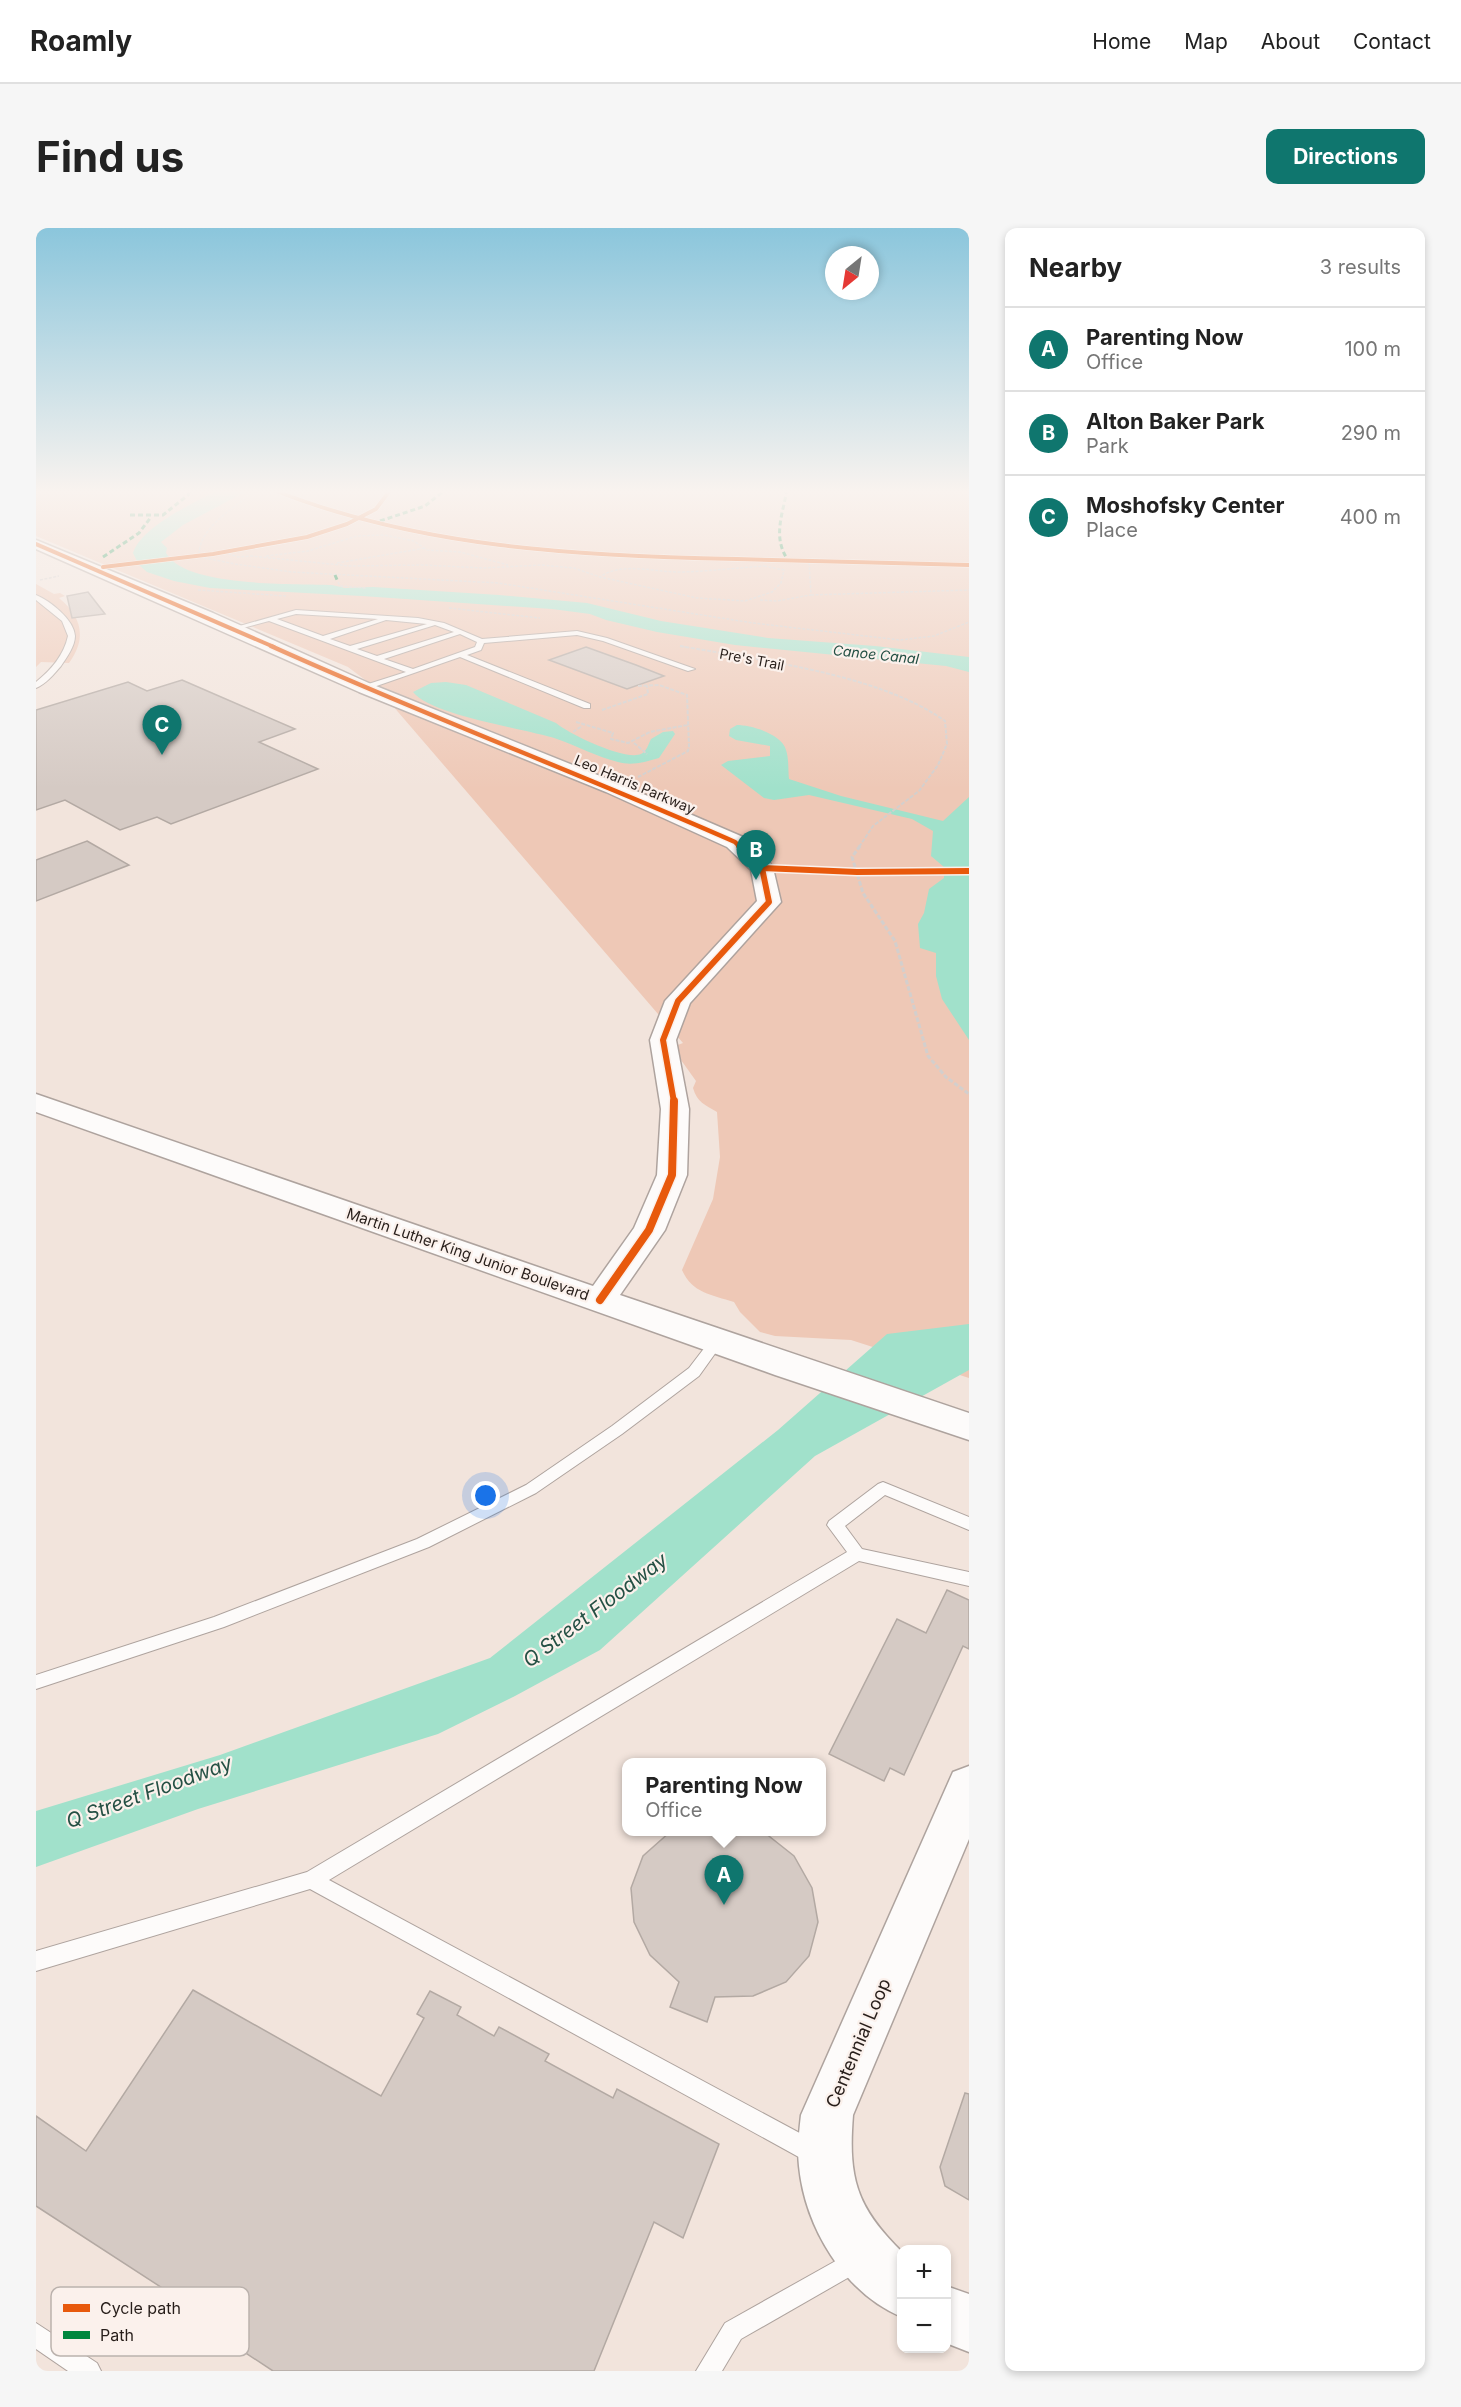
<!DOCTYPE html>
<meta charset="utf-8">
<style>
:root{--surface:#fff;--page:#f6f6f6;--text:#222;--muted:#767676;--line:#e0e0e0;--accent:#0f766e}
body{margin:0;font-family:Inter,sans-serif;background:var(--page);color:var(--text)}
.controls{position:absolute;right:18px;bottom:18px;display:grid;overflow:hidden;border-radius:12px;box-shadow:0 3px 9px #0003}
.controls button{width:54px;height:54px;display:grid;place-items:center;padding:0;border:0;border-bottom:2px solid var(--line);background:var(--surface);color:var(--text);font:30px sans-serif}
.compass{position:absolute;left:789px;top:18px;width:54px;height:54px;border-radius:50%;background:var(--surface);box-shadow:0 3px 9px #0003;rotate:210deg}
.you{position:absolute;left:450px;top:1268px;width:21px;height:21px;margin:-15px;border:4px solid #fff;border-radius:50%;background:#1a73e8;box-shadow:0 0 0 9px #1a73e833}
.badge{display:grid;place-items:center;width:39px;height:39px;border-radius:50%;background:var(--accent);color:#fff;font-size:20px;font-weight:700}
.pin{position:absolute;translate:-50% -50px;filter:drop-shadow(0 2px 3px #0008)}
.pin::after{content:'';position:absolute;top:32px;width:21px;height:18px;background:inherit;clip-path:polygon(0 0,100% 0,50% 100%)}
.popup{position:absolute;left:586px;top:1530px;width:204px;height:78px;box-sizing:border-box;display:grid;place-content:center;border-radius:12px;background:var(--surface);filter:drop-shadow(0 2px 4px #0005);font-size:20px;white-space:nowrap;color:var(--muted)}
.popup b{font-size:22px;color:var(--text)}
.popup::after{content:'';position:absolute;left:50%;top:100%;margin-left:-12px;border:12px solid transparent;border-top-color:var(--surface)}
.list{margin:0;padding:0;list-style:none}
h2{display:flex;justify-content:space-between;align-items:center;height:78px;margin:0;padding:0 24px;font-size:26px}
h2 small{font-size:20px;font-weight:400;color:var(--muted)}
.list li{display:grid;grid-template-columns:39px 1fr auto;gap:18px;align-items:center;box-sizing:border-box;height:84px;padding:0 24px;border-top:2px solid var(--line)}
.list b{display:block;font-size:22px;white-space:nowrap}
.list p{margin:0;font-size:20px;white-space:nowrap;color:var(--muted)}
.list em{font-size:20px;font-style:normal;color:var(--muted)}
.map{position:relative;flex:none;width:933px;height:2143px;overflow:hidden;border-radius:12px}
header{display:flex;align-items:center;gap:36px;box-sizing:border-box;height:84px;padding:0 30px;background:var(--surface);border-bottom:2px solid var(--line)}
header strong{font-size:28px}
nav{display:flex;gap:33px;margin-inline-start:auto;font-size:21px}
.intro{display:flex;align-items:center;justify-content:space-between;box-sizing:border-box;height:144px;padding:0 36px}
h1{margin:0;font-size:42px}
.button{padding:15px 27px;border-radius:12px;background:var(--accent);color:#fff;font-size:21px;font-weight:700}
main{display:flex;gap:36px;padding:0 36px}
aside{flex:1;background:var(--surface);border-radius:12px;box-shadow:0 3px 9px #0003}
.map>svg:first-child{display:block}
.green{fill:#eec8b6}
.water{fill:#a1e1cb}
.building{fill:#d5cac4;stroke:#b3a9a3;stroke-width:1.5}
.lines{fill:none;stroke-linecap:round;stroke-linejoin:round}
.lane-casing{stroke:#aea39e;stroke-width:2}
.secondary-casing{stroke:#aea39e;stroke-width:3}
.path-far2{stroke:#d3cfcd;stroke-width:1.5;stroke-dasharray:3 1.5;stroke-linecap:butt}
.path-far1{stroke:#d3cfcd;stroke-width:2;stroke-dasharray:4 1.5;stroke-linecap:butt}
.path{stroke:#d3cfcd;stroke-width:3;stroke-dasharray:4.5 2;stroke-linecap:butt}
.lane{fill:#fdfbfa;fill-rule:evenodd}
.secondary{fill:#fdfbfa;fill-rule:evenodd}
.quiet{stroke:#00873e;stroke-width:3;stroke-dasharray:5 3;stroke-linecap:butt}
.cycleway-far3-casing{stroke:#fbf1ec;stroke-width:5}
.cycleway-far2-casing{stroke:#fbf1ec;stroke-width:7}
.cycleway-far1-casing{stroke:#fbf1ec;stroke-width:9}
.cycleway-casing{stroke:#fbf1ec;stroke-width:11}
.cycleway-far3{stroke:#e8590c;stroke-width:4}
.cycleway-far2{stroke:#e8590c;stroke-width:4.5}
.cycleway-far1{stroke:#e8590c;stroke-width:6}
.cycleway{stroke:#e8590c;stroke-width:8}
.labels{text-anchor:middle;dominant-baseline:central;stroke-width:4.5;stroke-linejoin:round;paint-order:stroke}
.far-water-label{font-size:14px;font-style:italic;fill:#245044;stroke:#fbf1ec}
.far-street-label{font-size:14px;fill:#271e1a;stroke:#fbf1ec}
.street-label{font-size:15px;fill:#271e1a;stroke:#fbf1ec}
.near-street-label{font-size:18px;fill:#271e1a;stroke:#fbf1ec}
.near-water-label{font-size:20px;font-style:italic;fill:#245044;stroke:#fbf1ec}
.key{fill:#fbf1ec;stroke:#bbb2ad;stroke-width:1.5}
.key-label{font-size:16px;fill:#271e1a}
</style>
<header>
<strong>Roamly</strong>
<nav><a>Home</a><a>Map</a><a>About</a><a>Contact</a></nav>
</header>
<div class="intro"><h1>Find us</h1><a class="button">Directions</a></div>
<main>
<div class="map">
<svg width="933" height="2143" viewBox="0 0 933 2143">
<rect width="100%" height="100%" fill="#f2e4dc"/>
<path class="green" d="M 0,261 L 933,261 L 933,1150 L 815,1112 L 739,1108 L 724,1104 L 704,1084 L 698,1074 C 676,1067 656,1065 646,1042 L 677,971 L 684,929 L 681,884 C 669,877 661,874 657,860 L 660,853 L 640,825 L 639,818 L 647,815 L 344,463 L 312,439 L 0,308 Z
M 0,356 L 18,366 L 24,365 L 29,368 L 23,370 C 46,389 51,410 33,435 L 5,434 L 0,439 Z"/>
<path class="water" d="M 184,261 L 208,261 L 207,265 L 147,297 L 125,314 L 131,320 L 130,325 C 150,360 257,355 296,357 L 309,360 L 337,359 L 463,367 L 551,375 L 625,393 L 732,410 L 839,418 L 933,429 L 933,444 L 910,438 L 699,417 L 621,404 L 570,392 L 554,386 L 516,381 L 326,368 L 174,360 L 138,353 L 111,344 L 103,337 L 97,325 C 106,298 158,275 184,261 Z
M 410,454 L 430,457 L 520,495 C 533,506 589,533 605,526 C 611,523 612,517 615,511 L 627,504 L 637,503 L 639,506 L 623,530 C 609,534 596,538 582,534 C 561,529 541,518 521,511 C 490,501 394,487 377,464 L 395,455 Z
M 701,497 C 715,497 746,506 750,522 C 753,531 752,542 753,551 L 805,568 L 907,593 L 933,569 L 933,812 L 906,771 L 900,748 L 900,725 L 884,720 L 882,696 L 888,685 L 893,661 L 908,650 L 908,639 L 895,628 L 897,603 L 876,591 L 773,567 L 738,572 L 728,570 L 685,537 L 692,533 L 734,528 L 734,518 L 700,512 L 693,508 L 694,501 Z
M 933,1096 L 933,1142 L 779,1228 L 564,1422 L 479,1468 L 402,1506 L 162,1581 L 0,1639 L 0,1583 L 184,1527 L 454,1430 L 742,1202 L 851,1106 Z"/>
<path class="building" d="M 52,364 L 69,386 L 36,390 L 31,368 Z
M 550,419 L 600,437 L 628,448 L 591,461 L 513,432 Z
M 146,452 L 259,501 L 223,514 L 282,541 L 135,596 L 121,589 L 84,602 L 29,572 L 0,582 L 0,482 L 92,454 L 111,463 Z
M 51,613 L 93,637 L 0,673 L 0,632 Z
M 911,1362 L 933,1372 L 933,1421 L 927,1418 L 868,1547 L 854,1540 L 848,1553 L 793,1526 L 861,1391 L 890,1405 Z
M 634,1604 L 729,1605 L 758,1628 L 776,1660 L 782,1694 L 773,1728 L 750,1754 L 717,1768 L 679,1769 L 671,1794 L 634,1779 L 643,1754 L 614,1727 L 598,1694 L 595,1660 L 607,1628 Z
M 157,1762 L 345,1868 L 388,1790 L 381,1786 L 394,1763 L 425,1779 L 421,1787 L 458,1808 L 463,1799 L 513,1826 L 509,1833 L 577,1870 L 581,1861 L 683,1916 L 647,2010 L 618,1994 L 558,2143 L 237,2143 L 190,2112 L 194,2104 L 0,1978 L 0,1888 L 50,1923 Z
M 929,1865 L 933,1866 L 933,1972 L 909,1958 L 904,1939 Z"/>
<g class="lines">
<defs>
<path id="lane" d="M 0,367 C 14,373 38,391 39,408 C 39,418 31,429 25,438 C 18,446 10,456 0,460 L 0,454 C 15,442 28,427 32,408 L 26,393 L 0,372 Z
M 260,382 L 382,390 L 408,395 L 446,411 L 541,403 L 571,410 L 659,441 L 652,443 L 567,413 L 541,407 L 448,415 L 445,422 L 431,427 L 554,476 L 554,480 L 548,480 L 424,429 L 329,462 L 326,462 L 326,458 L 370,444 L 233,393 L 196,403 L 193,401 ZM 260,386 L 342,391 L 287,408 L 241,391 ZM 350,392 L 391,396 L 314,418 L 294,411 ZM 399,397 L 418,404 L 341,428 L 321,421 ZM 424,406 L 441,414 L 439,419 L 377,441 L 348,431 Z
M 681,1108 L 688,1113 L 663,1148 L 586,1206 L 500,1265 L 393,1319 L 188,1399 L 0,1461 L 0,1447 L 178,1389 L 381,1311 L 490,1257 L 576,1198 L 653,1140 L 676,1110 Z
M 847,1254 L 933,1289 L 933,1302 L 849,1267 L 809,1298 L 826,1321 L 933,1344 L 933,1358 L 823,1333 L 293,1652 L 786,1917 L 789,1925 L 786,1933 L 778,1936 L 770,1933 L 274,1661 L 0,1743 L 0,1723 L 271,1644 L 811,1324 L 791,1297 L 793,1293 L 842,1256 Z
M 821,2021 L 829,2024 L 832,2032 L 829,2040 L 705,2111 L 686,2143 L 660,2143 L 689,2095 Z
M 0,2095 L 61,2135 L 65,2143 L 32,2143 L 0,2121 Z"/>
<path id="secondary" d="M 0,312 L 177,385 L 335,456 L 584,556 L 707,609 L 734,635 L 737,640 L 745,674 L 654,775 L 640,812 L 653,881 L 651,947 L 629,1002 L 584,1067 L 933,1185 L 933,1212 L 739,1147 L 0,884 L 0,866 L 557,1058 L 598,1000 L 621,947 L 625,881 L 614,812 L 629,773 L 721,673 L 715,642 L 691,619 L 570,564 L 323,464 L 0,321 Z
M 933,1538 L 933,1611 L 817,1887 C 812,1950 820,1979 866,2024 L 866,2089 C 808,2065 769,1999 763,1938 C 761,1921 763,1904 765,1887 L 917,1544 Z
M 910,2058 L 933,2066 L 933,2124 L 910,2115 Z"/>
</defs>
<use href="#lane" class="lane-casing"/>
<use href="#secondary" class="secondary-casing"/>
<path class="path-far2" d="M 219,261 C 201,280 164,297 163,326 L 169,330 L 199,336 L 256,344 L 462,355 L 717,395 L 864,412 L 898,408 L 933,394
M 188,324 L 202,329 L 215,328 L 314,338 L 388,337 L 447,340 L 505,337 L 538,340 L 564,349
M 230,328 L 272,323 L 321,308 L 348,307 L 378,313 L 391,322 L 424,324 L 472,337
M 301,335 L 389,320
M 728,338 L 748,342 L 745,355 L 736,364 L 709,373 L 661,370 L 564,349 C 586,333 621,345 647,344 C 674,343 701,340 728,338 Z
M 4,352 L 23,348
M 302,354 L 304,358 L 331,360
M 162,362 L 250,368
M 775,367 L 933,362
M 724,372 L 740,373 L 775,367 L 773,333
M 413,380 L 504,390
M 644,418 L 650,419"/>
<path class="path-far1" d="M 644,418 C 723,432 843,446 909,493 L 911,516 L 902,537 L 883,563 L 837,598 L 823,619
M 602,458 L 623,457 L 651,467 L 653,518 L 652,523 L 602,549
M 566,482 L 612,466 L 611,458
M 540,494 L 577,505 L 575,511 L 592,515 L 614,504 L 652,497
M 537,504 L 546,498
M 598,515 L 611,526"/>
<path class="path" d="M 824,618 L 816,629 L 827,665 L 859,713 L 892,828 L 910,849 L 933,866"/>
<use href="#lane" class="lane"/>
<use href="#secondary" class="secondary"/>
<path class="quiet" d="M 751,261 C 747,286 736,309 752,332
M 94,287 L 127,287 L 152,267 L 154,261
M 344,293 L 389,278 L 410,261
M 67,329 L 103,305 L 115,289
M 299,347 L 302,354"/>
<defs>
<path id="cycleway-far3" d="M 235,261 C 382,320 544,328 701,331 C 778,333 856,335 933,337
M 0,316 L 238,419
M 67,339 L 177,326 L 271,309 L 311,296 L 340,281 L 355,261"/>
<path id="cycleway-far2" d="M 235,418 C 388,487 545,546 699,614 L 704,619"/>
<path id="cycleway-far1" d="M 726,640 L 821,644 L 933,643
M 638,874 L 627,812 L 642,773 L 733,674 L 726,640 L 703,618"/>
<path id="cycleway" d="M 564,1072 L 613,1002 L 636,947 L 638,873"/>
</defs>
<use href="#cycleway-far3" class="cycleway-far3-casing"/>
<use href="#cycleway-far2" class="cycleway-far2-casing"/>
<use href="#cycleway-far1" class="cycleway-far1-casing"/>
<use href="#cycleway" class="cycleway-casing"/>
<use href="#cycleway-far3" class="cycleway-far3"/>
<use href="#cycleway-far2" class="cycleway-far2"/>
<use href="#cycleway-far1" class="cycleway-far1"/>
<use href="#cycleway" class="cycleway"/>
</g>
<linearGradient id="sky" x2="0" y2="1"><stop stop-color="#8bc6dc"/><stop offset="0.47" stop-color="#f9f3ef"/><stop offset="1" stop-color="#f9f3ef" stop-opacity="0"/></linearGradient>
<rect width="933" height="561" fill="url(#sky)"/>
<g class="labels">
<g class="far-water-label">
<text transform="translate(840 426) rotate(6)">Canoe Canal</text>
</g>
<g class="far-street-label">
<text transform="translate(716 431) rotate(11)">Pre's Trail</text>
<text transform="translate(599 556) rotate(23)">Leo Harris Parkway</text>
</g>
<g class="street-label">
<text transform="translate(432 1026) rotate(19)">Martin Luther King Junior Boulevard</text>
</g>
<g class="near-street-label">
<text transform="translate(822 1815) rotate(-67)">Centennial Loop</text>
</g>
<g class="near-water-label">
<text transform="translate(559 1382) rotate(-37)">Q Street Floodway</text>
<text transform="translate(113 1564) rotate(-20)">Q Street Floodway</text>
</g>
</g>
<rect x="15" y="2059" width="198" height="69" rx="9" class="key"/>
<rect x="27" y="2076" width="27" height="8" fill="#e8590c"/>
<rect x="27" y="2103" width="27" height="8" fill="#00873e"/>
<g class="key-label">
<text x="64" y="2086">Cycle path</text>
<text x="64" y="2113">Path</text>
</g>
</svg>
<div class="controls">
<button>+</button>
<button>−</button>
</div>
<svg class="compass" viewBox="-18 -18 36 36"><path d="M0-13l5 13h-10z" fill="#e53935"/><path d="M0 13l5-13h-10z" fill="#767676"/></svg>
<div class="you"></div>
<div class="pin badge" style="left:688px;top:1677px">A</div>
<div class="popup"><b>Parenting Now</b>Office</div>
<div class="pin badge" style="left:720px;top:652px">B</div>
<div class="pin badge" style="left:126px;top:527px">C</div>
</div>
<aside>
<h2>Nearby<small>3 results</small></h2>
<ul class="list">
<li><span class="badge">A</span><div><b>Parenting Now</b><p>Office</p></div><em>100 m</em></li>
<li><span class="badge">B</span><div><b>Alton Baker Park</b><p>Park</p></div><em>290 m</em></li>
<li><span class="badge">C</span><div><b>Moshofsky Center</b><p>Place</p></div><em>400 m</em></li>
</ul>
</aside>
</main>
